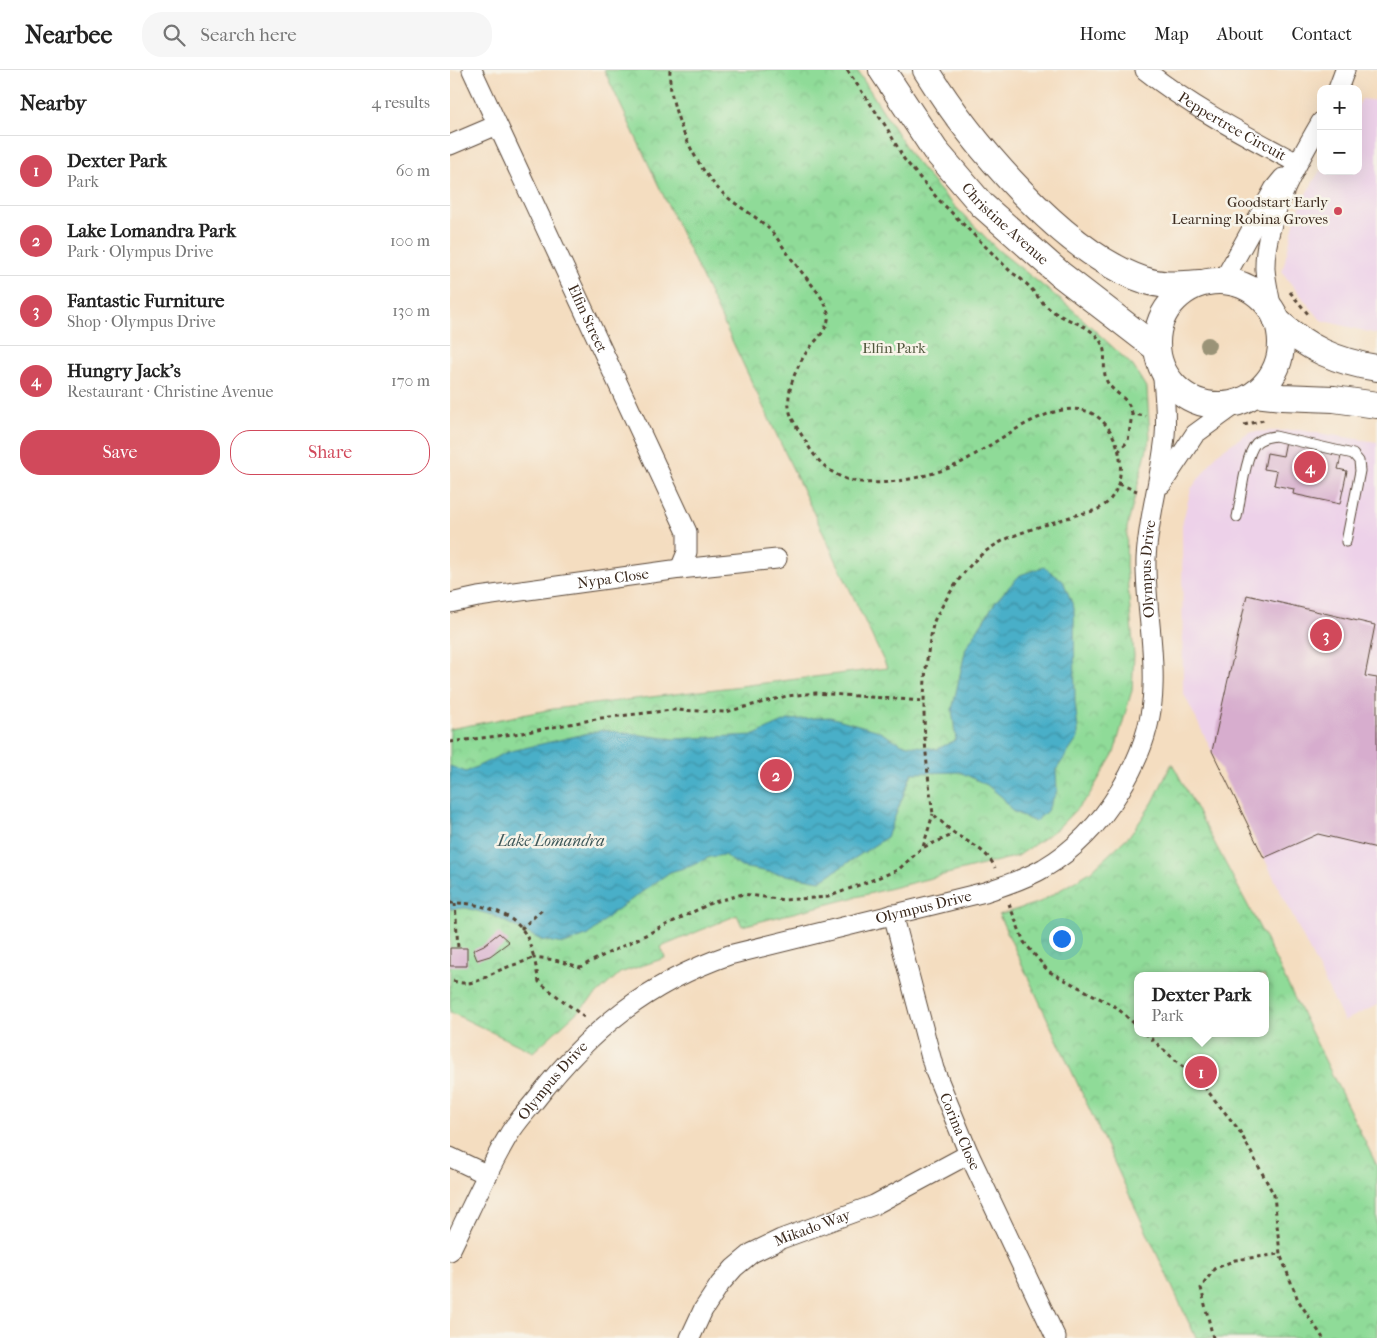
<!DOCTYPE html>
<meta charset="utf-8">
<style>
:root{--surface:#fff;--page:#f6f6f6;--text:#222;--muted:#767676;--line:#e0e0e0;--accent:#d1495b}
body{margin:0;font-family:"IM FELL French Canon",serif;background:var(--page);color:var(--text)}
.controls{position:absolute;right:15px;top:15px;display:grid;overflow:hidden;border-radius:10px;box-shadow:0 5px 20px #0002}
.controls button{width:45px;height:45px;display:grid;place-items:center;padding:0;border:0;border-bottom:1px solid var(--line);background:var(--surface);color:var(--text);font:25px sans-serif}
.you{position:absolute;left:611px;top:868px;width:18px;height:18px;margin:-12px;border:4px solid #fff;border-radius:50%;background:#1a73e8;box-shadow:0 0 0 8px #1a73e833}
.badge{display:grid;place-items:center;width:32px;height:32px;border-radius:50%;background:var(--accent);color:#fff;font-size:16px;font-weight:700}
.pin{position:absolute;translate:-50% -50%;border:2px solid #fff;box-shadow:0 1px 5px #0006}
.popup{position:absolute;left:684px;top:902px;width:135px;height:65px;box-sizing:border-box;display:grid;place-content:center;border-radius:10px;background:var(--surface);filter:drop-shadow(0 1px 4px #0005);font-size:16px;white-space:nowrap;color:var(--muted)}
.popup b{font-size:19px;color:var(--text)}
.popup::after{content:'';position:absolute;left:50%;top:100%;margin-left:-10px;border:10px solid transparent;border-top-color:var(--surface)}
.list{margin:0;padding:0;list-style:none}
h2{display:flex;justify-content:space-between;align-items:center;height:65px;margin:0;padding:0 20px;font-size:21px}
h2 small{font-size:16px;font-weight:400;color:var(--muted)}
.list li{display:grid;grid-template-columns:32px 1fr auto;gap:15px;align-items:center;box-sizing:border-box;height:70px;padding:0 20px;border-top:1px solid var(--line)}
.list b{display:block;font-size:19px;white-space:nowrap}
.list p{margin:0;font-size:16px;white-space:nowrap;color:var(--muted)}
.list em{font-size:16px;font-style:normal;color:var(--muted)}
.actions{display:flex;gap:10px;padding:15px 20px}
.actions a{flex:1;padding:11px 0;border:1px solid var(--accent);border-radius:20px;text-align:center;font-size:18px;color:var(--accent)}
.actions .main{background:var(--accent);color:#fff}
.icon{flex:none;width:28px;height:28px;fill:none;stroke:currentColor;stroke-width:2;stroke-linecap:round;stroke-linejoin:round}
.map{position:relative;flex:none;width:927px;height:1268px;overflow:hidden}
header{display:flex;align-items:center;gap:30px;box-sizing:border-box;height:70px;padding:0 25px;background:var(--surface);border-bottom:1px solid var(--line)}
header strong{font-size:24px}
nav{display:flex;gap:28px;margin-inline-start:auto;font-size:18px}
.search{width:350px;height:45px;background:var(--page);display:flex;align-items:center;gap:12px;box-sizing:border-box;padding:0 18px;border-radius:20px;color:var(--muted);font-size:19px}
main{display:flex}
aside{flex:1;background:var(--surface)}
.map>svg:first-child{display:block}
.built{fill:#edd1e9}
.park{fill:url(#park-crowns);stroke:#65825b;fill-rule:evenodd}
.water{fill:url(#water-waves);stroke:#426c73}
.building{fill:#d7adce}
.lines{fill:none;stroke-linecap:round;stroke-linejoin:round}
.service-casing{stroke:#574536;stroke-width:11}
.minor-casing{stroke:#574536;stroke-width:21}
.secondary-casing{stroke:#574536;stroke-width:28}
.path{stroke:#574536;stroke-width:3;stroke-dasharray:4 4;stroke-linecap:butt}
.service{stroke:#fff;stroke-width:9}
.minor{stroke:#fff;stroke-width:19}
.secondary{stroke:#fff;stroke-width:26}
.tree{fill:#9a9377}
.poi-dot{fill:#d1495b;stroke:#f7f3e8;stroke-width:2}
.labels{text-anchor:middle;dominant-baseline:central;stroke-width:5;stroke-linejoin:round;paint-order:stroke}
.street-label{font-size:15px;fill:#3b2a1e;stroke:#f7f3e8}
.poi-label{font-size:15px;fill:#3b2a1e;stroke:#f7f3e8;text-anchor:end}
.park-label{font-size:15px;fill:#50563c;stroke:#f7f3e8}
.water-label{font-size:16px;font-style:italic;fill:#40595a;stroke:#f7f3e8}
</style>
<header>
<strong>Nearbee</strong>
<div class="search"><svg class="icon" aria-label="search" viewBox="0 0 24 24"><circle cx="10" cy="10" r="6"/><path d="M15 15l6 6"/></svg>Search here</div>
<nav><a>Home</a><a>Map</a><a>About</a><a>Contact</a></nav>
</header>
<main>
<aside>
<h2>Nearby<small>4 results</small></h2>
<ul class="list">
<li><span class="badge">1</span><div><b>Dexter Park</b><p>Park</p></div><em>60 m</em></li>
<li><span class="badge">2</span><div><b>Lake Lomandra Park</b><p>Park · Olympus Drive</p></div><em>100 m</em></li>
<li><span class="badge">3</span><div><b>Fantastic Furniture</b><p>Shop · Olympus Drive</p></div><em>130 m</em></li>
<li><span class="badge">4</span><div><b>Hungry Jack's</b><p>Restaurant · Christine Avenue</p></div><em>170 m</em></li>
</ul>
<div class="actions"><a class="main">Save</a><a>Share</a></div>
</aside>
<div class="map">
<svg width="927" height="1268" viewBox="0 0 927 1268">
<defs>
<pattern id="park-crowns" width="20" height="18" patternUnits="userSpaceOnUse" patternTransform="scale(1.25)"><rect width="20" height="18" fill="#8fdb98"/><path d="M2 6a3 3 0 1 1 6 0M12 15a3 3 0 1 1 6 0" fill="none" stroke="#7cbc83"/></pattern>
<pattern id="water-waves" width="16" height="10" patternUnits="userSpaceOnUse" patternTransform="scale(1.25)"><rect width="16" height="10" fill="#48afc8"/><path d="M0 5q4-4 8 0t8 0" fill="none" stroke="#3d8fa2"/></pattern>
</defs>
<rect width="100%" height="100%" fill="#f7f3e8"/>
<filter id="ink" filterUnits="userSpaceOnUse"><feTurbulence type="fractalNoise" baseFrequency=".02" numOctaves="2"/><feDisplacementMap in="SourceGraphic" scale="10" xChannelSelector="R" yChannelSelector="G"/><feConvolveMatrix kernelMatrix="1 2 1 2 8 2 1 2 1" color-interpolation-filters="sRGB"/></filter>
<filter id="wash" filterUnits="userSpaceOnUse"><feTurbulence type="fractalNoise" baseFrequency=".0096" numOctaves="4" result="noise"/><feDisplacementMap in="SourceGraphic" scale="20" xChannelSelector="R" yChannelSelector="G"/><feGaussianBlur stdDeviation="1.12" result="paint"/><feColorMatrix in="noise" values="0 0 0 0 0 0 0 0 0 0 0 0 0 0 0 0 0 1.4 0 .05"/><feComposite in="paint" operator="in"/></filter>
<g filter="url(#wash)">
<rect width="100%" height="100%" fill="#f4ddc0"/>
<path class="built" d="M 912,29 L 927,31 L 927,264 L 871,250 L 832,203 L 844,153 L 853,129 L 871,99 L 871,101 L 908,101 L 908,36 Z
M 848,360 L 927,372 L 927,935 L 894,951 L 733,622 L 732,455 L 741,419 L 768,383 L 799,362 Z"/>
<path class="park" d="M 154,0 L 407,0 L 462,87 L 494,125 L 548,180 L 622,239 L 683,296 L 697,319 L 700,367 L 677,458 L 676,495 L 684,585 L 682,620 L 664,683 L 638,727 L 608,758 L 568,786 L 292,856 L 287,845 L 211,877 L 215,888 L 170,903 L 83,982 L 0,942 L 0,659 L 103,639 L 437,598 Z
M 722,693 L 813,864 L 927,1096 L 927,1268 L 746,1268 L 549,845 L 590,832 L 640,802 L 682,763 L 703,732 ZM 687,906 L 815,906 L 815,963 L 687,963 Z"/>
<path class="water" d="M 594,497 L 613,511 L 624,538 L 625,632 L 628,659 L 628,668 L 606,700 L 607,721 L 597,741 L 585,752 L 562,741 L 553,728 L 537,715 L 510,702 L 462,703 L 437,767 L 370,811 L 291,797 L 274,785 L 260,787 L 241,796 L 220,802 L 160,845 L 139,865 L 114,874 L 91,870 L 42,845 L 16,838 L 0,839 L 0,696 L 16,702 L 57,682 L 152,660 L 223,669 L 304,665 L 338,650 L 380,647 L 426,660 L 452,674 L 487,679 L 506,670 L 502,640 L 516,578 L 546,531 L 570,505 Z"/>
<g id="blocks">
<path class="building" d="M 837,366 L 893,378 L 888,399 L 897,401 L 890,434 L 843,424 L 844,419 L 824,415 L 827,401 L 814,399 L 817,383 L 833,386 Z
M 797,525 L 925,555 L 915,606 L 927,608 L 927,778 L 868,764 L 814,788 L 762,681 Z
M 49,863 L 59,872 L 40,886 L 27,890 L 23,880 L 34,875 Z
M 0,878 L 17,878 L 17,896 L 0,896 Z"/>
</g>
</g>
<g filter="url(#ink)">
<use href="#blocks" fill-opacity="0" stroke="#574536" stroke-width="1"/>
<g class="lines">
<defs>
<path id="service" d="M 787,447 C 791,429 795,385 806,373 C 811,368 818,367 825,366 L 903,384 L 909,391 L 910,401 L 896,472"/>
<g id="minor">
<path id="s1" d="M 22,0 L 237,462 L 237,482 L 230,499"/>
<path id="s2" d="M 695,0 C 741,37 795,65 847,93"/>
<path d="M 888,19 L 895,0"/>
<path d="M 0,75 L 47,55"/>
<path d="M 773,211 L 824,119 L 833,108"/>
<path d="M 822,241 C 820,227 816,213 815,199 C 814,150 847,93 871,52"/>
<path d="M 712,414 L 745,364 L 789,332"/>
<path id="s3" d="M 0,533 L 28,527 L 230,499 L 327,489"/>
<path id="s4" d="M 443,844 L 484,999 L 519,1084 L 606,1268"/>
<path d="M 0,1087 L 38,1105"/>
<path id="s5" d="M 0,1181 C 19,1143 36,1103 58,1066 C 66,1052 78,1040 88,1027 C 140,960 198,913 279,885 L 535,822 C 555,815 576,809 594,798 C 653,764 702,685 703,617 C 705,575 695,532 696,489 C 698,448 711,408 715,366 C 717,344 714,321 712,299"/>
<path id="s6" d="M 240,1268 L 253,1240 L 270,1214 L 284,1198 L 302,1183 L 331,1169 L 424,1135 L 519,1084"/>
</g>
<g id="secondary">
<path id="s7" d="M 432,0 L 485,80 L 532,135 L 610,204 L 706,278"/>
<path d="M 476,0 C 520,71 613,183 694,210 C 713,217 731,214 750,213"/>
<circle cx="769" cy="273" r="62"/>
<path d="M 827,251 C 857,278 887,292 927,298"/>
<path d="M 805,324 L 832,327 L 884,329 L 927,335"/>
</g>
</defs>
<use href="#service" class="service-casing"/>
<use href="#minor" class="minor-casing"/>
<use href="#secondary" class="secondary-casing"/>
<path class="path" d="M 220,0 C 217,38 247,102 276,126 C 290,138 308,147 321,161 C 330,171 336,182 344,192 C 354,206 367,219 375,234 C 386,255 367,267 356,283 C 346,298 337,319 339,337 C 340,350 353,366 359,377 C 368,393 386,408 404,411 C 433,417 477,407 504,396 C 547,377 630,297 664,368 C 675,390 673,425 650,438 C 644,442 633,443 626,445 C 600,454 565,462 542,477 C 517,492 500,522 486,547 C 482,554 482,563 480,571 C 469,628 475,686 483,744 C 491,751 498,759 507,765 C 521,774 538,781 545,798
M 397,0 L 437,58 L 454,89 L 487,128 L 562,203 C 583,215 586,229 601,240 C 618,253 641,253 652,274 C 658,287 650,302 659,315 C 667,325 680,329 682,344
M 840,222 L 858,244
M 794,355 L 814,350
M 668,382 L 678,371 L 682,344 L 696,346
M 669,414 L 687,421
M 0,672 L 72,663 L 151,648 L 223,640 L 276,642 L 337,626 L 366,623 L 474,631
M 474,777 L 505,764
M 0,833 C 24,832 59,840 74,862 C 79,869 81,879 84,887 C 75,892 65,894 55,898 C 33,906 25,919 0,910
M 5,833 L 8,878
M 559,834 L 574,872 L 598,901 L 666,937 L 687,956
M 71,859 L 94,838
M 134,947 L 89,912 L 84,887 L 105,890 L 130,897 L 261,833 L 293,824 L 334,830 L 378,827 L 448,800 L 473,777 L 483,744
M 695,963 L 752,1014 L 789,1060 L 824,1125 L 830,1184 L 848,1230 L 873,1268
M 763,1268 L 751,1218 L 764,1199 L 785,1190 L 830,1184"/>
<use href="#service" class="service"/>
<use href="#minor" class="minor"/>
<use href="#secondary" class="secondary"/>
</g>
<circle class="tree" cx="758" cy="275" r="8"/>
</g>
<circle class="poi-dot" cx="888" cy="141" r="5"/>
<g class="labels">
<g class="street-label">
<text stroke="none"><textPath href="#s2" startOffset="104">Peppertree Circuit</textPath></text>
<text stroke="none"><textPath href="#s7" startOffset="198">Christine Avenue</textPath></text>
<text stroke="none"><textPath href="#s1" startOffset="274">Elfin Street</textPath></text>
<text stroke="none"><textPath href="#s5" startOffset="1085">Olympus Drive</textPath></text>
<text stroke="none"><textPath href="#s3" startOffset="165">Nypa Close</textPath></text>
<text stroke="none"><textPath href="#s5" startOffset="620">Olympus Drive</textPath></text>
<text stroke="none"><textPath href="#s5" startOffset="200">Olympus Drive</textPath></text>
<text stroke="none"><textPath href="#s4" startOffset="228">Corina Close</textPath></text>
<text stroke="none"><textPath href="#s6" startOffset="172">Mikado Way</textPath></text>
</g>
<g class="poi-label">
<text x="878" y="132">Goodstart Early<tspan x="878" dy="17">Learning Robina Groves</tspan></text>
</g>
<g class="park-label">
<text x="444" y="278">Elfin Park</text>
</g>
<g class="water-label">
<text x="101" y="770">Lake Lomandra</text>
</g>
</g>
</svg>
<div class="controls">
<button>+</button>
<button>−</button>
</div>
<div class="you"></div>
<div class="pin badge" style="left:751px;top:1002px">1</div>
<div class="popup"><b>Dexter Park</b>Park</div>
<div class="pin badge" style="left:326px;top:705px">2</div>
<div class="pin badge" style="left:876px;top:565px">3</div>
<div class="pin badge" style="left:860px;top:397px">4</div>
</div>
</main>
